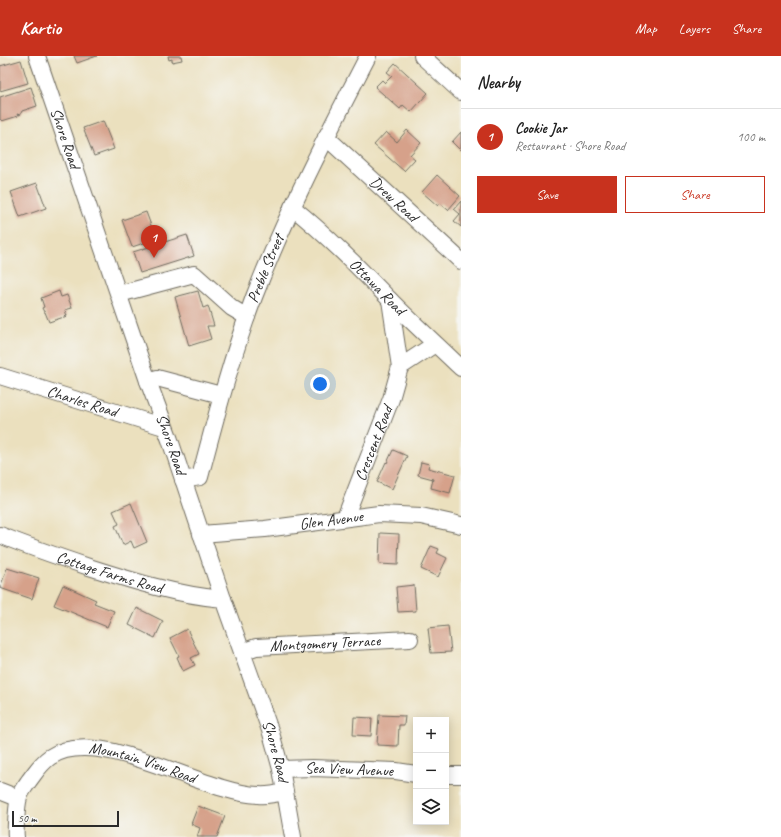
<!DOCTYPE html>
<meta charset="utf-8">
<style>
:root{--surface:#fff;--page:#f6f6f6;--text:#222;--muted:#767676;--line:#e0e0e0;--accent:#c8321e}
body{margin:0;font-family:Caveat,sans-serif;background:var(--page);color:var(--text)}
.controls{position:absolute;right:12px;bottom:12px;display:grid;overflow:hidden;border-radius:0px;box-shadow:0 2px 10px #0003}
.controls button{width:36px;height:36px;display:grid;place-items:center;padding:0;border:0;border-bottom:1px solid var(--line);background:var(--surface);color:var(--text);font:20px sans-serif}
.scale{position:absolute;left:12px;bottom:10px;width:107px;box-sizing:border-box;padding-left:4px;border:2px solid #2b2b2b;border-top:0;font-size:11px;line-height:14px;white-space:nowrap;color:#2b2b2b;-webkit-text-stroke:3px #f6f6f2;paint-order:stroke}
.you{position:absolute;left:320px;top:328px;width:14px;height:14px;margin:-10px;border:3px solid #fff;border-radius:50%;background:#1a73e8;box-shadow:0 0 0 6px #1a73e833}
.badge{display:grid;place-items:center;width:26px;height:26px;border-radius:50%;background:var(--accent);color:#fff;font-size:13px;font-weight:700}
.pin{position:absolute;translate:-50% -33px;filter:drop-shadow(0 1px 2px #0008)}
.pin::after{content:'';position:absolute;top:21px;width:14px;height:12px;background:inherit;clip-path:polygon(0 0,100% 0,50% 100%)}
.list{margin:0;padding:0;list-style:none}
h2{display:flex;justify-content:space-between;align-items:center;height:52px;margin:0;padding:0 16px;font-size:17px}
h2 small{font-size:13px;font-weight:400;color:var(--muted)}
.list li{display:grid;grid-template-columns:26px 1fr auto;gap:12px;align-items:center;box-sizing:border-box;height:56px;padding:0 16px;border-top:1px solid var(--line)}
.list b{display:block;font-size:15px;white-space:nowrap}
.list p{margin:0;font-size:13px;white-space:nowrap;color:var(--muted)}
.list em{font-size:13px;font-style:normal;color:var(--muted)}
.actions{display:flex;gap:8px;padding:12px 16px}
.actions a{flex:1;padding:9px 0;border:1px solid var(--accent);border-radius:0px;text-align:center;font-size:14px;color:var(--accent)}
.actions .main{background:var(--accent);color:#fff}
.icon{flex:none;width:22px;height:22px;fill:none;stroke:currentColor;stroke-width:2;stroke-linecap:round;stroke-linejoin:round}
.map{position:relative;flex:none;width:461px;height:781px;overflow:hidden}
header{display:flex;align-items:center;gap:24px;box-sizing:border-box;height:56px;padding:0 20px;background:var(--accent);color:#fff}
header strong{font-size:19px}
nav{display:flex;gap:22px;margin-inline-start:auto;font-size:14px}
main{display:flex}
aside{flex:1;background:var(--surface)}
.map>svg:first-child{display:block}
.building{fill:#d6a18a}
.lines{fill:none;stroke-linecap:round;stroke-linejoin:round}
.minor-casing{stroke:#6e6a5e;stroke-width:18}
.minor{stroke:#fff;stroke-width:16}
.labels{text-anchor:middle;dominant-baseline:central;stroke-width:3.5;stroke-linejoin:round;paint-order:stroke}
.street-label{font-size:16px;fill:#2b2b2b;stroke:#f6f6f2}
</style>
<header>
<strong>Kartio</strong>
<nav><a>Map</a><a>Layers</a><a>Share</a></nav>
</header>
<main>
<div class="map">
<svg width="461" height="781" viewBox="0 0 461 781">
<rect width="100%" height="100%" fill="#f6f6f2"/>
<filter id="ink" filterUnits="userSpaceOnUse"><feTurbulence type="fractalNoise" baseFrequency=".025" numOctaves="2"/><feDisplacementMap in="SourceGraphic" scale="8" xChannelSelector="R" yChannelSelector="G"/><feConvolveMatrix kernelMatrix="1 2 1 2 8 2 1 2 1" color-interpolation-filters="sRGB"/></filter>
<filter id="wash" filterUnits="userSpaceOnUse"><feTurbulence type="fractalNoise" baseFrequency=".012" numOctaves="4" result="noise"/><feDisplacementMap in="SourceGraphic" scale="16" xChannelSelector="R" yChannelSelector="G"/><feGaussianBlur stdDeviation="0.9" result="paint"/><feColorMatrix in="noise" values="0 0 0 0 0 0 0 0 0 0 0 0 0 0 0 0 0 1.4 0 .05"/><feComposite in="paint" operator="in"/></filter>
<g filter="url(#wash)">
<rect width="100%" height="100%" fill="#ebe0be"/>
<g id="blocks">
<path class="building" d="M 74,0 L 97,0 L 77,7 Z
M 168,0 L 181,0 L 182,4 L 172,6 L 172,3 L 169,4 Z
M 21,4 L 28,27 L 0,35 L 0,10 Z
M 395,7 L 428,37 L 411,56 L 403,49 L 400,53 L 375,31 L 382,24 L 385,27 L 392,20 L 387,16 Z
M 31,31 L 37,50 L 22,55 L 20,59 L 17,58 L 18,60 L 2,65 L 0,63 L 0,41 Z
M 103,65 L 114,93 L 94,100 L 83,72 Z
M 407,74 L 421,87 L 410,99 L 415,103 L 404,115 L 374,89 L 386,76 L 397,86 Z
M 461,76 L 461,95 L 452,86 Z
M 437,119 L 460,140 L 448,154 L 440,147 L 438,150 L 422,136 Z
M 37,127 L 46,152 L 20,161 L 11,136 Z
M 461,145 L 461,171 L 454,165 L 460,158 L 454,153 Z
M 146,156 L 156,183 L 132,191 L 122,164 Z
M 187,179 L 194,200 L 140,217 L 133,196 Z
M 59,235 L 61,241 L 67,239 L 72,252 L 65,254 L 67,260 L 49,266 L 45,256 L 44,256 L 42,252 L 44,251 L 41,242 Z
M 198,235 L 203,252 L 208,250 L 214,270 L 207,270 L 211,283 L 189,290 L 175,241 Z
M 393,394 L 407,400 L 392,433 L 377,426 L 386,406 L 387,407 Z
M 421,406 L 429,408 L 428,412 L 455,419 L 450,437 L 431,432 L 433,423 L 418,419 Z
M 131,447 L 147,486 L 134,492 L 131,485 L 123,489 L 115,470 L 119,468 L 113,455 Z
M 380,477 L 399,478 L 398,509 L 379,508 Z
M 431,490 L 439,493 L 437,497 L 447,502 L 438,521 L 421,513 Z
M 7,512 L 39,522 L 32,543 L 0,532 Z
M 63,529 L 96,544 L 94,547 L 114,555 L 107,571 L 54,549 Z
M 414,529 L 416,555 L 398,556 L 396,531 Z
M 137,552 L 163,565 L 155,582 L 129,569 Z
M 448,570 L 451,596 L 431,597 L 428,572 Z
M 187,573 L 199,598 L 191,602 L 195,609 L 183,615 L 177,601 L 179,600 L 170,582 Z
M 379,659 L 405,660 L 404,669 L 399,669 L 398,690 L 377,689 Z
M 354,661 L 372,662 L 371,680 L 353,679 Z
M 198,750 L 225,760 L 217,781 L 197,781 L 200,772 L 191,768 Z"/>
</g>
</g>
<g filter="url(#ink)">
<use href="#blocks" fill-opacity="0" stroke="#6e6a5e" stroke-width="1"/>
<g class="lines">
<defs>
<g id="minor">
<path id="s1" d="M 37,0 L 148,325 L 170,384 L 223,543 L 271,677 L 281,713 L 293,781"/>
<path d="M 422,0 L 461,36"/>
<path id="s2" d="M 326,81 L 461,205"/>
<path id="s3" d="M 292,151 C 328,180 359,212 390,244 C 413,267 437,289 461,312"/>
<path d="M 119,238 L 194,218 L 232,252 L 247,261"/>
<path d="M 390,244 L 400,311"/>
<path id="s4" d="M 0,320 L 164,371"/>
<path d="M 148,325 L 157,322 L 221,339"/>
<path id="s5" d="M 183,424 L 200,421 C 216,360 232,300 254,241 C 286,158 327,79 368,0"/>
<path id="s6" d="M 345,462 L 391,343 L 400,311 L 435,288"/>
<path id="s7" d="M 201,478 L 265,473 L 379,458 L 421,460 L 461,469"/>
<path id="s8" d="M 0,479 C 29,491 59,501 89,511 C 133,525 177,539 223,543"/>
<path id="s9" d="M 242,596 L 256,591 L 410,583"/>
<path id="s10" d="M 281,713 L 312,712 L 396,715 L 416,718"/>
<path d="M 446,719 L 461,719"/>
<path d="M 0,735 L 18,742"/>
<path id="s11" d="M 16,781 C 15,776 17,747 19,742 C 20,736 25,731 28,726 C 35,717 40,708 50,701 C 99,668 202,737 258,739 C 267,740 276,738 285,736"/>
</g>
</defs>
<use href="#minor" class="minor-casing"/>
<use href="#minor" class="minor"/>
</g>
</g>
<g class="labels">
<g class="street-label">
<text stroke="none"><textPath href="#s1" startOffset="87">Shore Road</textPath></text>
<text stroke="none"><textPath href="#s2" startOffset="92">Drew Road</textPath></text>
<text stroke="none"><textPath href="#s5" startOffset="236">Preble Street</textPath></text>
<text stroke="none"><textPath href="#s3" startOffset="117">Ottawa Road</textPath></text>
<text stroke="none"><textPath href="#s4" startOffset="86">Charles Road</textPath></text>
<text stroke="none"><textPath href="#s6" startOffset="80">Crescent Road</textPath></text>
<text stroke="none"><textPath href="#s1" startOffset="411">Shore Road</textPath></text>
<text stroke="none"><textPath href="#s7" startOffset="131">Glen Avenue</textPath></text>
<text stroke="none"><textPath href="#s8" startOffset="116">Cottage Farms Road</textPath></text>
<text stroke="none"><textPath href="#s9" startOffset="84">Montgomery Terrace</textPath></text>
<text stroke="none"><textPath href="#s1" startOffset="735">Shore Road</textPath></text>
<text stroke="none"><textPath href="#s11" startOffset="187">Mountain View Road</textPath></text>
<text stroke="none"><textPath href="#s10" startOffset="68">Sea View Avenue</textPath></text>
</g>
</g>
</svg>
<div class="controls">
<button>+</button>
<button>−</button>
<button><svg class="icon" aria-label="layers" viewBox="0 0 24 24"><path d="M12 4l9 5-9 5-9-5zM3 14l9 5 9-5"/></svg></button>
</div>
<div class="scale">50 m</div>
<div class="you"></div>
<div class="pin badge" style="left:154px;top:202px">1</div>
</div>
<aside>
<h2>Nearby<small></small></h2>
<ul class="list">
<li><span class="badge">1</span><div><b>Cookie Jar</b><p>Restaurant · Shore Road</p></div><em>100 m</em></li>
</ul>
<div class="actions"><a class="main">Save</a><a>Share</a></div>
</aside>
</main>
